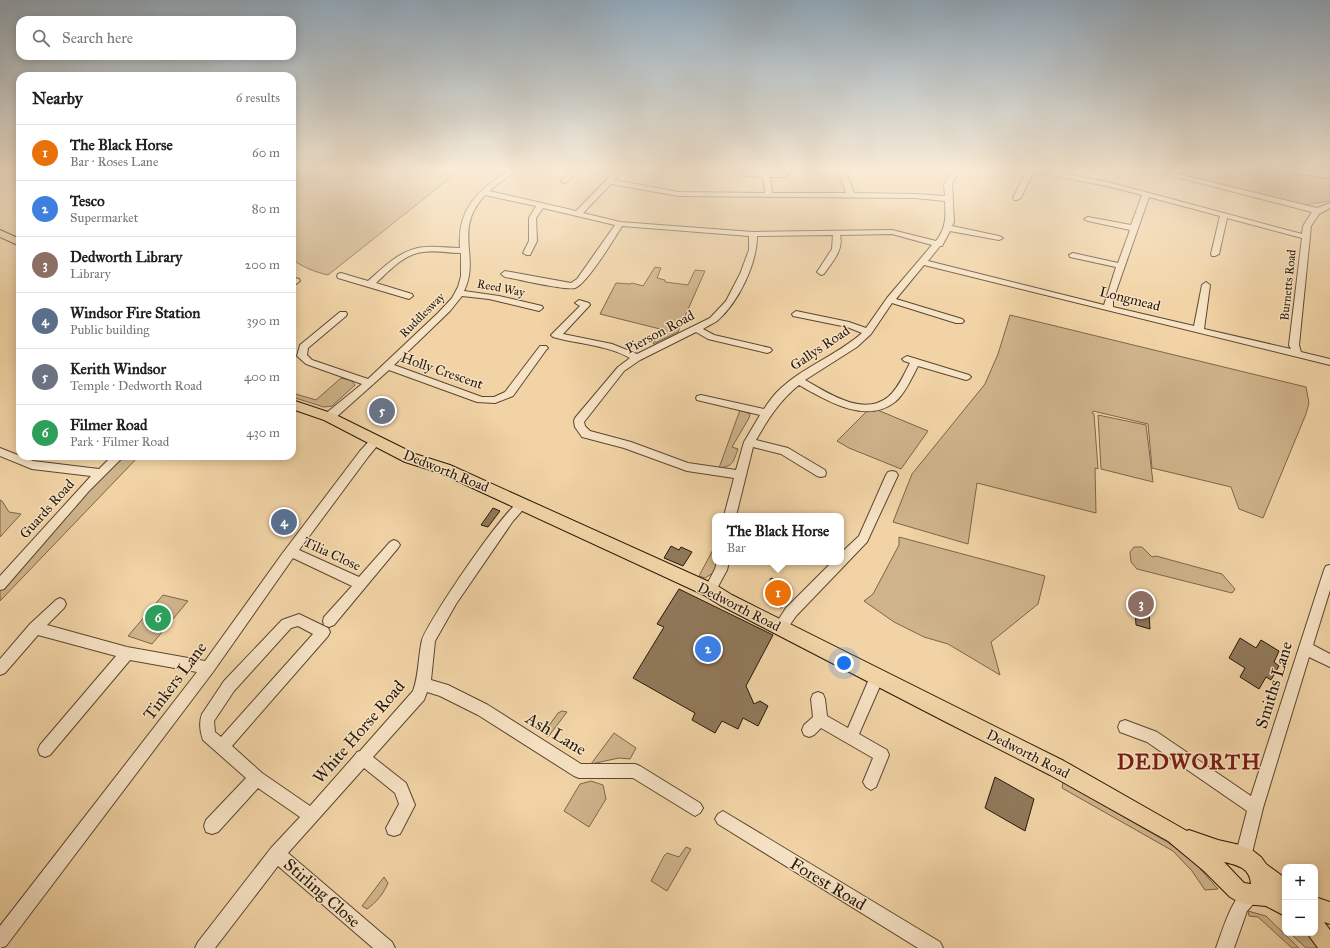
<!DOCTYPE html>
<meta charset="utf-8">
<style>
:root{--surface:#fff;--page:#f2f2f2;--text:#202124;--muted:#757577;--line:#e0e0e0;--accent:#2563eb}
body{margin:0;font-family:"IM FELL Great Primer",serif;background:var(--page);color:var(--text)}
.controls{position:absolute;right:12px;bottom:12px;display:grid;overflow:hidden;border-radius:8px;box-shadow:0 2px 10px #0003}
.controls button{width:36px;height:36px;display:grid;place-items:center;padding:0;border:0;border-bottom:1px solid var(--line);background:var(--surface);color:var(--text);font:20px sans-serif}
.you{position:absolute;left:844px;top:663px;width:14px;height:14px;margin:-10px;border:3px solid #fff;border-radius:50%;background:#1a73e8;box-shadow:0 0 0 6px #1a73e833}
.badge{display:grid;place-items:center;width:26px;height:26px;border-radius:50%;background:var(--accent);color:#fff;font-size:13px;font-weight:700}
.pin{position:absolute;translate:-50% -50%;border:2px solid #fff;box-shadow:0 1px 4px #0006}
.popup{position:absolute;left:712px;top:513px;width:132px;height:52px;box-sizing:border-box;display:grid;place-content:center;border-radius:8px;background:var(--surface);filter:drop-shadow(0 1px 3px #0005);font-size:13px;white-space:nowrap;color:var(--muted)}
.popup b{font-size:15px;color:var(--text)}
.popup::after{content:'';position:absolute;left:50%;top:100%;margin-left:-8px;border:8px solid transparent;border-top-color:var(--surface)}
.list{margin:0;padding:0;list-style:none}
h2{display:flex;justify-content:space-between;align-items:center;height:52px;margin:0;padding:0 16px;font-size:17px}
h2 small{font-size:13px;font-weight:400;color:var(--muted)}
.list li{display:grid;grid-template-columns:26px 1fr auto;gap:12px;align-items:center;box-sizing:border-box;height:56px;padding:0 16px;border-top:1px solid var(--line)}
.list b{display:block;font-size:15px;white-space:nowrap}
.list p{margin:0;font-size:13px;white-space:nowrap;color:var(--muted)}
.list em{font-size:13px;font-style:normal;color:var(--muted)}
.icon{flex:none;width:22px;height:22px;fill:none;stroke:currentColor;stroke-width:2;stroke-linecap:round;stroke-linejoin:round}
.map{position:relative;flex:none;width:1330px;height:948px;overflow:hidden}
.search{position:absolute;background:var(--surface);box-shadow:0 2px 10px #0003;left:16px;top:16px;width:280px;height:44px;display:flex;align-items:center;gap:10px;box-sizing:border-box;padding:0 14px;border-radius:12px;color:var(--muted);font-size:15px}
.panel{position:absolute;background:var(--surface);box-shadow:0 2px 10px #0003;left:16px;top:72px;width:280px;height:388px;border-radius:12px}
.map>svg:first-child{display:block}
.green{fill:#cfb38a;stroke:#7b6649}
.building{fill:#90795a;stroke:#271808}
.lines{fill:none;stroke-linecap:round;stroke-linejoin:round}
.minor-casing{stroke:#5a472f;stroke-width:2}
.major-casing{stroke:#271808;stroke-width:2}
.minor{fill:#f6e2c4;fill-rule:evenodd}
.major{fill:#f1d3a5;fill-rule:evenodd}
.labels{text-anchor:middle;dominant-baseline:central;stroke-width:3;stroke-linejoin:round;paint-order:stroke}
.far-street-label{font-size:12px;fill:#271808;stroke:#f6e2c4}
.street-label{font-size:14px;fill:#271808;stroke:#f6e2c4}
.near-street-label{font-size:17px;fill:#271808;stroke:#f6e2c4}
.near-district-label{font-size:22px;font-weight:bold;letter-spacing:1px;fill:#7a1f14;stroke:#f6e2c4}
</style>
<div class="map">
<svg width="1330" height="948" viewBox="0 0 1330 948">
<rect width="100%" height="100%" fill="#f1d3a5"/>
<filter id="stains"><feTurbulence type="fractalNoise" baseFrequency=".005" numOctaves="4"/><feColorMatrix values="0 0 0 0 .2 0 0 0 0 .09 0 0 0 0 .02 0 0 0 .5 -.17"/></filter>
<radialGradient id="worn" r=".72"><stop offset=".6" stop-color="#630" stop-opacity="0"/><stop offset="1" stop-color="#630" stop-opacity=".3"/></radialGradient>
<path class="green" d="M 292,170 L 416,170 L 454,175 L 328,275 C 315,272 302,267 292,259 Z
M 1164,170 L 1277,170 L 1330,178 L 1330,201 L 1304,205 Z
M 655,267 L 661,268 L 657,278 L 665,280 L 665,282 L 688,285 L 695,270 L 705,271 L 678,332 L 653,344 L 660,329 L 600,314 L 616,283 L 630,284 L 632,283 L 643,286 Z
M 1010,315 L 1306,387 L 1309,403 L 1306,414 L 1263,518 L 1239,509 L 1231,487 L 1152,468 L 1148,424 L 1093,411 L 1092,413 L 1094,414 L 1098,469 L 1095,468 L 1096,513 L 977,483 L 968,544 L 893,522 L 912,474 L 985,384 L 998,354 Z
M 341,378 L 352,381 L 355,385 L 332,406 L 324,407 L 292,397 L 292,393 L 316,400 Z
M 875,409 L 928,431 L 901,469 L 849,448 L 837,441 L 868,410 Z
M 740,410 L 750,414 L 749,418 L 732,447 L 738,449 C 733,462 734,466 719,468 Z
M 1098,415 L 1146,425 L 1153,482 L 1101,469 Z
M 123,456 L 139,456 L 0,601 L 0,588 L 97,478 Z
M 0,500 L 2,501 L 9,512 L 21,514 L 0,537 Z
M 899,537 L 1045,576 L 1038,604 L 991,642 L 1000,675 L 948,644 L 924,637 L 894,622 L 864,601 L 873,594 L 899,545 Z
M 715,546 L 715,562 L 718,562 L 716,571 L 705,578 L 699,576 Z
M 1134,547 L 1142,547 L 1152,557 L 1156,556 L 1222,574 L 1235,589 L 1232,593 L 1228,592 L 1137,569 L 1131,562 L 1130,552 Z
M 163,595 L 188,601 L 152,644 L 128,636 Z
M 562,711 L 567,712 L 548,737 L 544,734 L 545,731 L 558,713 Z
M 614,733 L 636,748 L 630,759 L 619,758 L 591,764 Z
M 591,781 L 603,785 L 606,799 L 589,827 L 564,811 L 580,784 Z
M 1063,782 L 1169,843 L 1195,863 L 1218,889 L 1205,890 L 1192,871 L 1173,851 L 1062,788 Z
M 686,847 L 691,849 L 667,891 L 651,881 L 664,856 L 667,853 L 679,857 Z
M 384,877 L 388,883 C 384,893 376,903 367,909 L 362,906 Z
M 1248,911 L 1266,916 L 1299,948 L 1292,948 L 1258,917 L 1249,916 Z
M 1290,933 L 1312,933 L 1321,948 L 1306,948 Z"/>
<path class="building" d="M 376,404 L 394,412 L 388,418 L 369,410 Z
M 493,508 L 500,511 L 488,527 L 481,525 Z
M 671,546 L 679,550 L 681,547 L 692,552 L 683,566 L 664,558 Z
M 771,578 L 792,588 L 781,608 L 770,602 L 771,600 L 765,597 L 769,590 L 766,588 Z
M 679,589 L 773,635 L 746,686 L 754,704 L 760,701 L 768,706 L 758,726 L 743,718 L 738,729 L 722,721 L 715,733 L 692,720 L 695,713 L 633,678 L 664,627 L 657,624 Z
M 1134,594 L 1148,597 L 1150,629 L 1136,625 Z
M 1240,638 L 1256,648 L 1261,640 L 1279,651 L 1274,662 L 1279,666 L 1271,680 L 1266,677 L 1259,689 L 1240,677 L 1245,668 L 1229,658 Z
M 995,777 L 1034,799 L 1025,831 L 985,808 Z"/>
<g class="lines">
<defs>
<path id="minor" d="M 509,170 L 517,170 L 489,191 L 576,211 L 616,170 L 624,170 L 614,180 L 679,192 L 765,193 L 763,177 L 745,176 L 744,174 L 748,172 L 787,173 L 788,175 L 784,177 L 770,177 L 772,193 L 846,193 L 838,170 L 845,170 L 854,193 L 915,194 L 945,196 L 944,184 L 953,170 L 959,170 L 952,184 L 954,222 L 952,226 L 999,236 L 1003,238 L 999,240 L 950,231 L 942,246 L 940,246 L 928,261 L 1104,305 L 1116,267 L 1070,257 L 1069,255 L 1073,253 L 1118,263 L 1130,230 L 1088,221 L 1084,219 L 1088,217 L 1131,225 L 1142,195 L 1107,186 L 1033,172 L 1021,198 L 1017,200 L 1014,200 L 1013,198 L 1027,170 L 1043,170 L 1108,182 L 1302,234 L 1303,226 L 1312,212 L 1149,170 L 1161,170 L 1317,208 L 1330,203 L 1330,208 L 1319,214 L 1311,226 L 1299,345 L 1301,352 L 1330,359 L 1330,365 L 924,265 L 896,299 L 962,319 L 964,321 L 962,323 L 956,323 L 892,303 L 871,334 L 857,347 L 805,380 C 828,393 863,417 888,397 C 898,389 904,374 910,363 L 904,361 L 902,359 L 907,356 L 969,375 L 971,377 L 969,379 L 966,380 L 918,366 C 912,377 905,394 895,402 C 865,425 826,400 799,385 C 780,400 768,419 756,440 L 788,448 L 825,470 L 826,473 L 825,476 L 821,477 L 817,476 L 781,454 L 753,447 L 736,516 L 724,516 L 734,478 L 687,471 L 624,448 L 582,437 L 575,427 L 574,421 L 575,418 L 618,367 L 630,358 C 607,345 578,344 553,337 L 551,335 L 580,306 L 575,303 L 579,300 L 589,303 L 590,305 L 563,334 L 612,344 L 637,354 L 710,318 L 726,301 L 740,274 L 749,250 L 749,236 L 622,226 C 614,239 587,284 575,288 C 567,291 517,279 505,277 L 501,274 L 505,271 L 571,283 L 577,279 L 615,225 L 543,208 L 536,218 L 537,241 L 530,255 L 527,255 L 523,253 L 529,241 L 529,218 L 536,206 L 485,195 C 452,231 481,256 464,291 L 499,296 L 542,306 L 543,308 L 539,311 L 489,299 L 462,296 L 450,311 L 394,365 L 482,397 L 494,397 L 505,392 L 540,346 L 546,346 L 548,348 L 546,350 L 513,396 L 495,403 L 477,402 L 389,370 L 333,420 L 325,420 L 324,417 L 325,414 L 362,384 L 306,364 L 297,356 L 300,345 L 340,312 L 346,312 L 347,314 L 346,316 L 308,348 L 307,355 L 312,360 L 368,379 L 438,313 L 452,298 L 458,287 L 461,276 L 461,253 C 448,253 435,250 423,252 C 404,254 389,271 376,283 L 412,294 L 413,296 L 409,299 L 338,278 L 337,276 L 338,274 L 341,273 L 368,281 C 385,266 402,248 426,247 C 437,246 449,248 460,248 C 457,209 478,190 509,170 ZM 611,184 L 679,196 L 915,198 L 945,201 C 946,217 946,228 936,241 L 892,230 L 753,232 L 620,222 L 583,213 ZM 1149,197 L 1220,216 L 1211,254 L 1212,256 L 1215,256 L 1219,254 L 1227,218 L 1302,238 L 1289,345 L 1291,349 L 1204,329 L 1210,285 L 1206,282 L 1202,285 L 1194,326 L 1113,307 L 1113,300 ZM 892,234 L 932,245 L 887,298 L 866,328 L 849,322 L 796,311 L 792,314 L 793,316 L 847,327 L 862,333 C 836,356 802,367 777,392 C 772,397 768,403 764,409 L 701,395 L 697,396 L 696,398 L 697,400 L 760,415 L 744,442 L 736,470 L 688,463 L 631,442 L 590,431 L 585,426 L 584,422 L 624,371 L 640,360 L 696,332 L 708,339 L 767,353 L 770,352 L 772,350 L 770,348 L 714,335 L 703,329 C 707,326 713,324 717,321 C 738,303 757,264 757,236 L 833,235 L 832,249 L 817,272 L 821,275 L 824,274 C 832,262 844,250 840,235 Z
M 565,170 L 579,170 L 580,171 L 565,183 L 561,181 L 570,172 L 566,171 Z
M 292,277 L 299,279 L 300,281 L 296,284 L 292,283 Z
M 376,437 L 380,438 L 381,441 L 368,457 L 299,550 L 359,577 L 390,542 L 394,540 L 398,542 L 400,545 L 398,548 L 334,625 L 329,627 L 324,625 L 323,621 L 324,617 L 352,586 L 293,558 L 213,672 L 6,946 L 0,948 L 0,926 L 197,672 L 130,660 L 50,755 L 45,757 L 40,755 L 38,750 L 40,745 L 116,656 L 38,635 L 5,673 L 0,675 L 0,659 L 30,624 L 56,600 L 60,598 L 64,600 L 66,604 L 64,608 L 47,625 L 127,647 L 205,661 L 282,554 L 360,451 L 372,438 Z
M 0,448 L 33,461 L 99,469 L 112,456 L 124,456 L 89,491 L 4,589 L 0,590 L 0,576 L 91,476 L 32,469 L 0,456 Z
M 892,471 L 896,472 L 898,475 L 867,542 L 796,616 L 785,632 L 780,634 L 775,632 L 773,628 L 786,608 L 832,562 L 841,562 L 841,553 L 859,536 L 886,475 L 888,472 Z
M 522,500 L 526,501 L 528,504 L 513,521 L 456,604 L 435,641 L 431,680 L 448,685 L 488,705 L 581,764 L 635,764 L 640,766 L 700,803 L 703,808 L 700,813 L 695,816 L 690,813 L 633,778 L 579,778 L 574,776 L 478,715 L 440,696 L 427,692 L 424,700 L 373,757 L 406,783 L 415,805 L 400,834 L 394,836 L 388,834 L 386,828 L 399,804 L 395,793 L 364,768 L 288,853 L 392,942 L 395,948 L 373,948 L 278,866 L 215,948 L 195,948 L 198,942 L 271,848 L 300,817 L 258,788 L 218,832 L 212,834 L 206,832 L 204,826 L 206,820 L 246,778 L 203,740 C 200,732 199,722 202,714 L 224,681 L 282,620 L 299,614 L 328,628 L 330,632 L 328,636 L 232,746 L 262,773 L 310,806 L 355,755 L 357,752 L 360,751 L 413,691 C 419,675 418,657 422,640 C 428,621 507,504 522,500 ZM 298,626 L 313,634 L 221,737 L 215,732 L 214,721 L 234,691 L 291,628 Z
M 717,562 L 729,562 L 727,570 L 714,594 L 710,595 L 706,594 L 704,590 L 715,569 Z
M 1330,565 L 1330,590 L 1313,645 L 1330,654 L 1330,667 L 1309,657 L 1263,808 L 1251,857 L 1249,863 L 1243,865 L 1237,863 L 1235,857 L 1247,811 L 1147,742 L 1120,732 L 1118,727 L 1120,722 L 1125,720 L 1157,732 L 1251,796 L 1324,570 L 1326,566 Z
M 877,671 L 882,672 L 884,677 L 859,734 L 887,750 L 889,755 L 876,787 L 871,790 L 866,787 L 863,782 L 873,758 L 821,728 L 814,735 L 809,737 L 804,735 L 802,730 L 804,725 L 813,717 L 811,699 L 813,694 L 818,692 L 823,694 L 825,699 L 827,716 L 848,728 L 872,672 Z
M 723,811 L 940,942 L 943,948 L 918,948 L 718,824 L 715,819 L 718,814 Z
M 1250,887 L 1256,889 L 1258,895 L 1256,901 L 1247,911 L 1234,948 L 1216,948 C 1223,930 1232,894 1250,887 Z"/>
<path id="major" d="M 1292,170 L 1312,170 L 1330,172 L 1330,178 L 1296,173 Z
M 0,230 L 20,239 L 20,246 L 0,237 Z
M 292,400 L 334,414 L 415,454 L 450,465 L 716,585 L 732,595 L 1064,761 L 1187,831 L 1189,830 L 1218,840 L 1240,845 L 1252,850 L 1261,857 L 1266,864 L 1285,878 L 1285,916 L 1266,906 L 1244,904 L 1237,901 L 1230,897 L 1204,871 L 1168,841 L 1050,775 L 944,721 L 720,605 L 704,595 L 440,473 L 405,462 L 324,420 L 292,409 ZM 1224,862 C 1236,865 1250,867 1251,884 L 1244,883 Z
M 1315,897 L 1330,902 L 1330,924 L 1324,922 L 1330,930 L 1330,948 L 1318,948 L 1307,933 L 1315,933 Z"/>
</defs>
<use href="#minor" class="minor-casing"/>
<use href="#major" class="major-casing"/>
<use href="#minor" class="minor"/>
<use href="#major" class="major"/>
</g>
<linearGradient id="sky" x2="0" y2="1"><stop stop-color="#90a7b8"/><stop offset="0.56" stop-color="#f9ebd6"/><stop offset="1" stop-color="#f9ebd6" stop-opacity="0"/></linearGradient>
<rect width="1330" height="302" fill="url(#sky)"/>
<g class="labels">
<g class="far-street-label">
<text transform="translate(1288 285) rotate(-84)">Burnetts Road</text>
<text transform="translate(501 288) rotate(11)">Reed Way</text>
<text transform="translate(422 315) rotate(-45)">Ruddlesway</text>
</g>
<g class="street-label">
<text transform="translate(1130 299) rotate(14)">Longmead</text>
<text transform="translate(660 332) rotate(-28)">Pierson Road</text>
<text transform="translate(820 348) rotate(-34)">Gallys Road</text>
<text transform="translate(442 371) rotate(19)">Holly Crescent</text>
<text transform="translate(446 471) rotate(22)">Dedworth Road</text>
<text transform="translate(47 509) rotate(-48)">Guards Road</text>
<text transform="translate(332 554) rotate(25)">Tilia Close</text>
<text transform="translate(739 607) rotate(27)">Dedworth Road</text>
<text transform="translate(1028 754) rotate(27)">Dedworth Road</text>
</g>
<g class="near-street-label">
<text transform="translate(175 681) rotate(-53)">Tinkers Lane</text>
<text transform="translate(1274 685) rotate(-73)">Smiths Lane</text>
<text transform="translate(359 732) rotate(-49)">White Horse Road</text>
<text transform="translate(556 734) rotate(31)">Ash Lane</text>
<text transform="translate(828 884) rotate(31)">Forest Road</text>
<text transform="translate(322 893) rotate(41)">Stirling Close</text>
</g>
<g class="near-district-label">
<text x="1189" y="761">DEDWORTH</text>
</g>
</g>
<rect width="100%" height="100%" filter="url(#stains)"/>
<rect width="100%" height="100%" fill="url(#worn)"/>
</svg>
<div class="controls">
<button>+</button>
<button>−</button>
</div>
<div class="you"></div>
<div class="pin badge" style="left:778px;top:593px;background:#e8710a">1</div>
<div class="popup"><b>The Black Horse</b>Bar</div>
<div class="pin badge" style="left:708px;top:649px;background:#3f7fe0">2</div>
<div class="pin badge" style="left:1141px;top:604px;background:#8d6e63">3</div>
<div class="pin badge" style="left:284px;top:522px;background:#5c6f8a">4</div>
<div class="pin badge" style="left:382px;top:411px;background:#6b7280">5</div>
<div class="pin badge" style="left:158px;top:618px;background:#2e9e5b">6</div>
<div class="search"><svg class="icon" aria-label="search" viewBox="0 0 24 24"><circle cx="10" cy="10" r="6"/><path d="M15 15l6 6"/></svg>Search here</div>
<section class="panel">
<h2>Nearby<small>6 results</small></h2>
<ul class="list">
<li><span class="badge" style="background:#e8710a">1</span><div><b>The Black Horse</b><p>Bar · Roses Lane</p></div><em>60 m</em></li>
<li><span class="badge" style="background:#3f7fe0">2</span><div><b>Tesco</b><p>Supermarket</p></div><em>80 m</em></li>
<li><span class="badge" style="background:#8d6e63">3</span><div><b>Dedworth Library</b><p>Library</p></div><em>200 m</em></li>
<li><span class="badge" style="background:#5c6f8a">4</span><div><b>Windsor Fire Station</b><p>Public building</p></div><em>390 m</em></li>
<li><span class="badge" style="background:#6b7280">5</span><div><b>Kerith Windsor</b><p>Temple · Dedworth Road</p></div><em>400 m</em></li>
<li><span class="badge" style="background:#2e9e5b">6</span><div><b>Filmer Road</b><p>Park · Filmer Road</p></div><em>430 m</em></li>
</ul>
</section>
</div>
